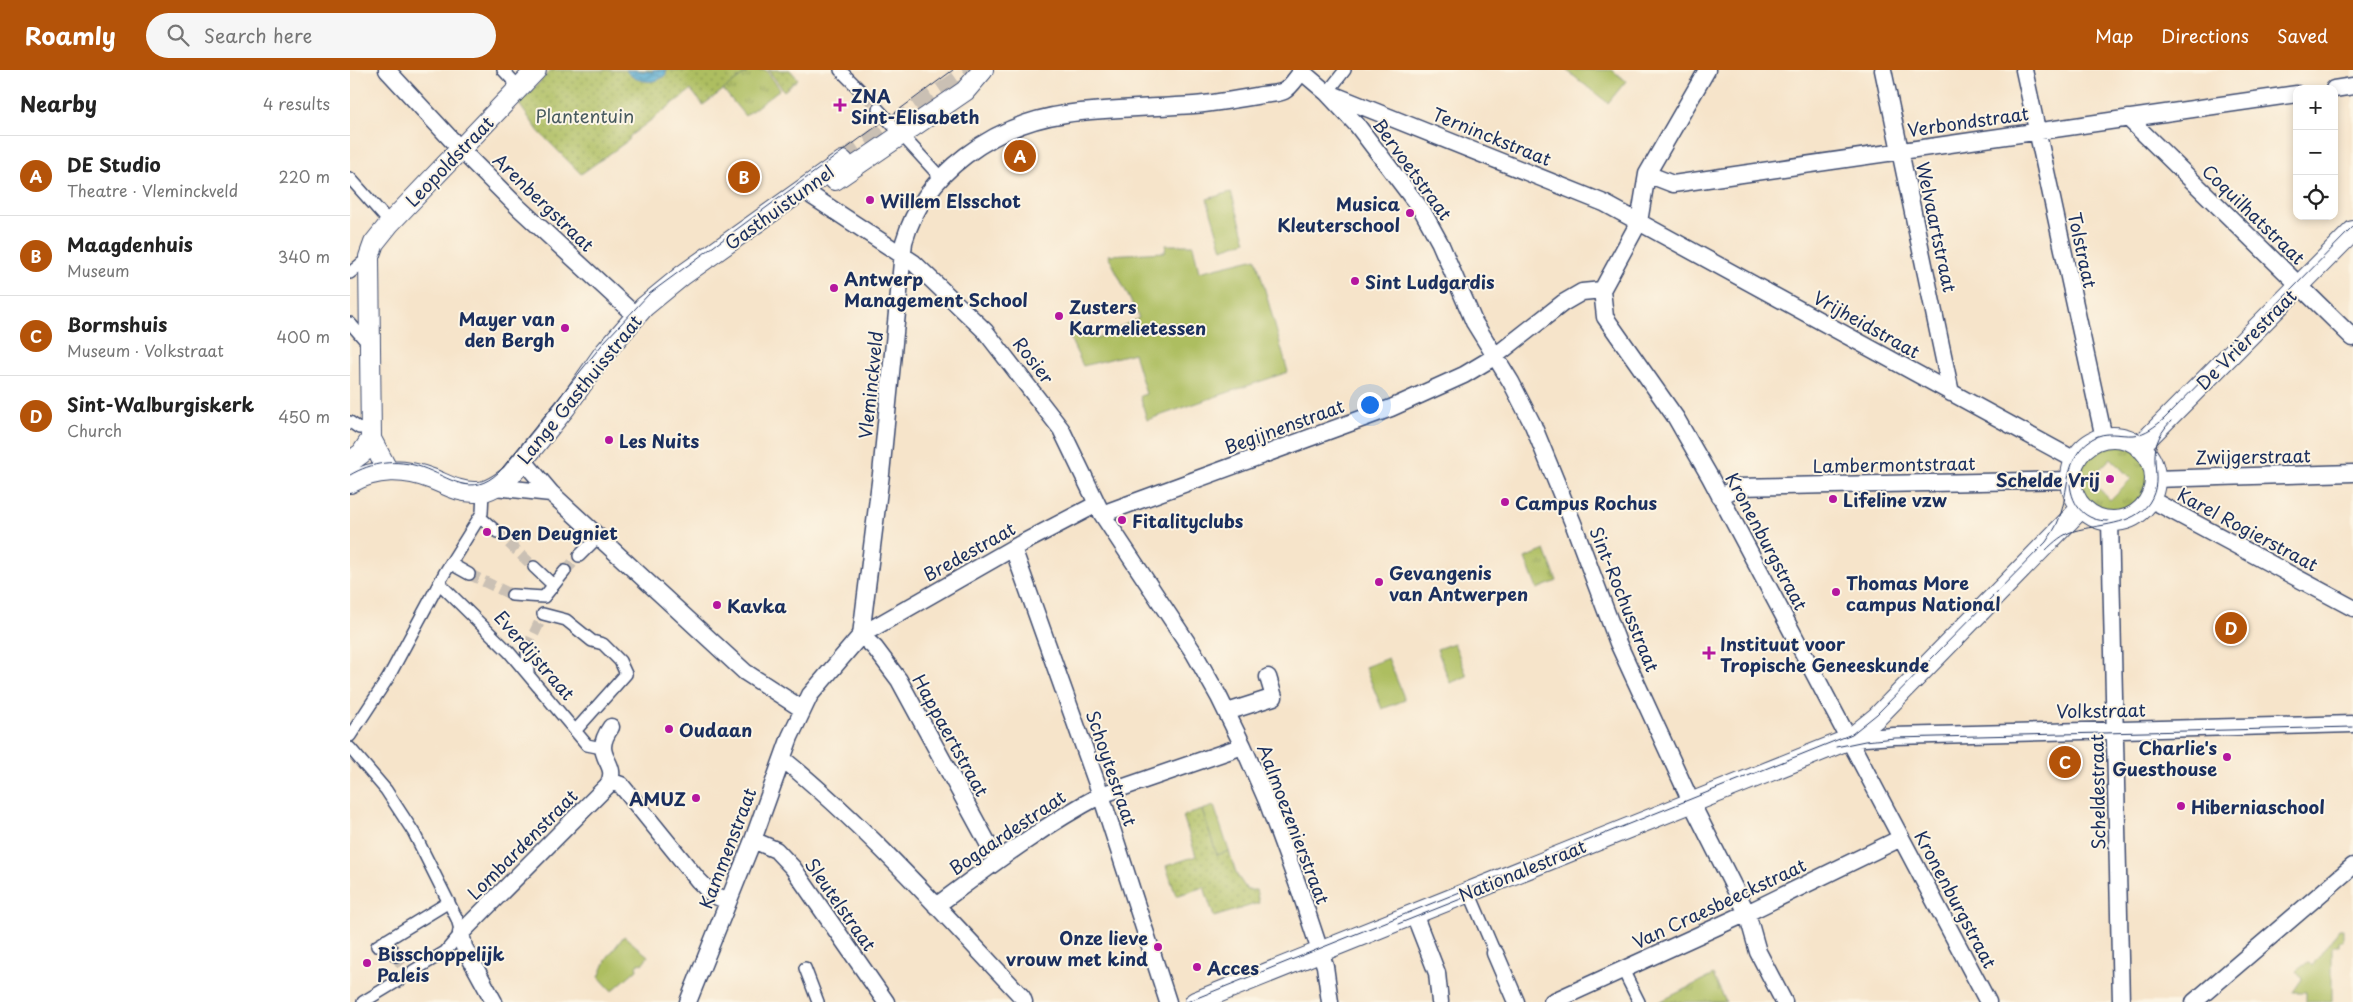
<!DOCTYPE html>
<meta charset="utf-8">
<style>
:root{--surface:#fff;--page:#f6f6f6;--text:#222;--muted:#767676;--line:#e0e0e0;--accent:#b45309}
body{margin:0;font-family:"Playpen Sans",sans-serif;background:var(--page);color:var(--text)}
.controls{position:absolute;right:15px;top:15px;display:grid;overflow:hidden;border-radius:10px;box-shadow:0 2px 8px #0003}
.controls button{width:45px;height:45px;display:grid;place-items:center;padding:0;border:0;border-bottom:1px solid var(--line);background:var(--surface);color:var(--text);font:25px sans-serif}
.you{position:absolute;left:1019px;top:334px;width:18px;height:18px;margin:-12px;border:4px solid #fff;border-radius:50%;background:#1a73e8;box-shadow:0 0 0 8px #1a73e833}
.badge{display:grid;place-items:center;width:32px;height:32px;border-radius:50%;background:var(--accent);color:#fff;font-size:16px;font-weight:700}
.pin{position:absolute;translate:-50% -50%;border:2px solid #fff;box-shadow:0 1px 5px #0006}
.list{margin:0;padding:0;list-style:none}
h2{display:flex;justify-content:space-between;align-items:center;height:65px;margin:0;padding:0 20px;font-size:21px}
h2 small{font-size:16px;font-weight:400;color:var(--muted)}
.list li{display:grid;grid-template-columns:32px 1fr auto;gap:15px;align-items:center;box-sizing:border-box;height:80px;padding:0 20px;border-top:1px solid var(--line)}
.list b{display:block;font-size:19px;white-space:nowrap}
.list p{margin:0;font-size:16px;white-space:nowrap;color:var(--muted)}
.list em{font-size:16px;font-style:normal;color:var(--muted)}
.icon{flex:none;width:28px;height:28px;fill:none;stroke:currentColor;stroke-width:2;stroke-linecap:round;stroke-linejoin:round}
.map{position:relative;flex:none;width:2003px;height:932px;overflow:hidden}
header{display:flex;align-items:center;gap:30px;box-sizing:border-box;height:70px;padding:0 25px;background:var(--accent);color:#fff}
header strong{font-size:24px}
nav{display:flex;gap:28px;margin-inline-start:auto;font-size:18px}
.search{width:350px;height:45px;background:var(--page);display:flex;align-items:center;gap:12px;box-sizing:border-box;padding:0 18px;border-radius:28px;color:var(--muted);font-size:19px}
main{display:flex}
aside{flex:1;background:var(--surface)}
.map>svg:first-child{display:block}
.grass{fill:url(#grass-tufts);stroke:#647660;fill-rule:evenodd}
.park{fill:url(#park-dots);stroke:#647660}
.garden{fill:#adbe61;stroke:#647660}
.water{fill:url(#water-waves);stroke:#386c97}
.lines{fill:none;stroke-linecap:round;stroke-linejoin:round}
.pedestrian-tunnel{stroke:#cac0b4;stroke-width:11;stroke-dasharray:11 5.5;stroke-linecap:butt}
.tertiary-tunnel{stroke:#cac0b4;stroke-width:20;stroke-dasharray:20 10;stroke-linecap:butt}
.pedestrian-casing{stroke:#3c4a6e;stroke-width:14}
.minor-casing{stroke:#3c4a6e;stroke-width:19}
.tertiary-casing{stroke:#3c4a6e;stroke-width:22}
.pedestrian{stroke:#fff;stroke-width:11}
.minor{stroke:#fff;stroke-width:16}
.tertiary{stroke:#fff;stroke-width:20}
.tram{stroke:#1b2f5e;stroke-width:1}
.poi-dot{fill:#b5179e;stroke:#fcf5e5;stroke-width:2}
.labels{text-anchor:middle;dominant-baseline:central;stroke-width:4;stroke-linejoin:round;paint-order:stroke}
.poi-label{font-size:18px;font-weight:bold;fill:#1b2f5e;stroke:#fcf5e5;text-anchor:start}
.park-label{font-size:18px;fill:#475a5f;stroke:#fcf5e5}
.street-label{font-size:18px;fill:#1b2f5e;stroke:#fcf5e5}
</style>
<header>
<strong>Roamly</strong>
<div class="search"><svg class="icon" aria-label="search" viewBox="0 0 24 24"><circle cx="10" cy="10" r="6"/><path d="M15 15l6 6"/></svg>Search here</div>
<nav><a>Map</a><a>Directions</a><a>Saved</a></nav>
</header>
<main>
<aside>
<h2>Nearby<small>4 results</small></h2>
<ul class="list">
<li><span class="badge">A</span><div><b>DE Studio</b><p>Theatre · Vleminckveld</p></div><em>220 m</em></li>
<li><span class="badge">B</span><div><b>Maagdenhuis</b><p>Museum</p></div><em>340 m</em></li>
<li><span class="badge">C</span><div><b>Bormshuis</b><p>Museum · Volkstraat</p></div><em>400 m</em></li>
<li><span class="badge">D</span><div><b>Sint-Walburgiskerk</b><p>Church</p></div><em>450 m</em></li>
</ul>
</aside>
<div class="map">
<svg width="2003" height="932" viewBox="0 0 2003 932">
<defs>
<pattern id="grass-tufts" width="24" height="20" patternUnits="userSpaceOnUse" patternTransform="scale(1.25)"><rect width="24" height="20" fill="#adbe61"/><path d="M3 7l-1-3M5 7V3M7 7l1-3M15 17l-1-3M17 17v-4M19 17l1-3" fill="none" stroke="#8c9b53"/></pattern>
<pattern id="park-dots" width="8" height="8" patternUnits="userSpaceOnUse" patternTransform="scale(1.25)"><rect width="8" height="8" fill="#adbe61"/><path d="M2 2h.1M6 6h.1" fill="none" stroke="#8c9b53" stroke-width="1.8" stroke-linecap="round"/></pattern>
<pattern id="water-waves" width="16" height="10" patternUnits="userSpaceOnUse" patternTransform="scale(1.25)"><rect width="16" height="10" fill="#54aad0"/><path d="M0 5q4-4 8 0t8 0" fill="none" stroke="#458bac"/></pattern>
</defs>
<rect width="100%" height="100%" fill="#fcf5e5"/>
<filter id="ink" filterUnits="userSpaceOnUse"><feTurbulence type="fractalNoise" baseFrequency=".02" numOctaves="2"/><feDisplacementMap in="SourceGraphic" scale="10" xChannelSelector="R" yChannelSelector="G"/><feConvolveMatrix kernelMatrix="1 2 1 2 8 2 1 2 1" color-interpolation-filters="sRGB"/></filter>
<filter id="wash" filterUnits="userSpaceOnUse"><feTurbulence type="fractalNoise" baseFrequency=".0096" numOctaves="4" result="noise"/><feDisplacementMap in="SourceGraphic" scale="20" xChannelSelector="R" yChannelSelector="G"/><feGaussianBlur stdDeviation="1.12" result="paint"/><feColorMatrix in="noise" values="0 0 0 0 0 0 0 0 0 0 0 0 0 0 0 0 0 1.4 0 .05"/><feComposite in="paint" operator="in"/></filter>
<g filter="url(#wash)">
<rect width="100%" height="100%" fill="#f6e4ca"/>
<path class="grass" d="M 383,0 L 416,0 L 430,19 L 395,46 L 367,12 Z
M 1760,369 C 1791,371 1814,404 1793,432 C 1786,440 1777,445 1767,447 C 1715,453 1705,376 1760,369 ZM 1761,388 L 1781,409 L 1760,430 L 1740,409 Z
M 1195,480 L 1207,511 L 1187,519 L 1175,488 Z
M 1363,905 L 1376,932 L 1309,932 Z"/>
<path class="park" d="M 201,0 L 400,0 L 353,35 L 341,20 L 280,66 L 279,70 L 231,104 L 189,62 L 169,34 Z
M 418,0 L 440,0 L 448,9 L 434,21 Z
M 852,740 L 867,784 L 879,781 L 887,805 L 897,820 L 906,820 L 909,833 L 864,847 L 854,817 L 826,826 L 816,796 L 846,786 L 833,746 Z"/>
<path class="garden" d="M 1216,0 L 1262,0 L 1276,11 L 1258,33 Z
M 881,122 L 896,171 L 872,179 L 857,129 Z
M 816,175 L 843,175 L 849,202 L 906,188 L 938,302 L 797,350 L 790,326 L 796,324 L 784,283 L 733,296 L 719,266 L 741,255 L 747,268 L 789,248 L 758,185 L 815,182 Z
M 1104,573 L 1117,606 L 1100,613 L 1087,579 Z
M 1038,588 L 1055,630 L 1032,639 L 1015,597 Z
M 864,736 L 879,781 L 867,785 L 852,740 Z
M 1989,859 L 1993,859 L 1993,871 L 1989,871 L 1989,876 L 1982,876 L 1982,932 L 1956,932 L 1956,922 L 1943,922 L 1952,909 L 1946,901 L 1958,892 L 1962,896 Z
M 274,866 L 298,886 L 292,894 L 290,893 L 286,896 L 287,899 L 262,921 L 249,907 L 257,888 Z"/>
<path class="water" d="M 276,0 L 303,2 L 303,0 L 316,0 L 316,4 C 308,16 282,12 276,0 Z"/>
</g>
<g filter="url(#ink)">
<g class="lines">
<path class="pedestrian-tunnel" d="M 515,25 L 528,39
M 147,462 L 184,497
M 215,501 L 229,486
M 119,504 L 162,525
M 177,578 L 192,547
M 46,886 L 58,905"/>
<path class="tertiary-tunnel" d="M 493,91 L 624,0"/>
<defs>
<path id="pedestrian" d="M 153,0 L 169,17
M 490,0 L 515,25
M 977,23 L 995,0
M 528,39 L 591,108
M 0,108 L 40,153
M 0,203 L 19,187
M 0,253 L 19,275
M 0,352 L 9,358 L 21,357
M 130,447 L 147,462
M 229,486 L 248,467
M 101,494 L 119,504
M 184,497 L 203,515
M 89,513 L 159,582 L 237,675 L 252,678
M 162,525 L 194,527
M 194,527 L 215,501
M 193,544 L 216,550 L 242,571 L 253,574 L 270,591 L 276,604 L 225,661
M 177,578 L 178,603
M 0,666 L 38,608 L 94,504 L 132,443 L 133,421
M 0,678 L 36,720 L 64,763 L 107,849 L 111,863 L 95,882 L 63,901
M 1119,822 L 1145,883
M 36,870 L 46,886
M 27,876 L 99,832
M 455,898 L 468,932
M 1273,900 L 1289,932
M 13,932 L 51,909"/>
<path id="minor" d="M 37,0 L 111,80 L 169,138 L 286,246
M 950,0 L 977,23 L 1007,55 L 1073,142 L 1090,173 L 1124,252 L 1161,312 L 1183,355 L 1223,453 L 1268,573 L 1343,736 L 1397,843 L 1408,882 L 1434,932
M 1533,0 L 1601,323
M 1674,0 L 1754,368
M 1984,19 L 2003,16
M 979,23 L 1254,133 L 1725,390
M 1778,48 L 2003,268
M 1297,104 L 1323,114 L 1947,24
M 462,126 L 564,193 L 635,261 L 711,359 L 752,444 L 844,583 L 869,627 L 893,676 L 917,731 L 950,821 L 975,896 L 980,932
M 1252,220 L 1255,247 L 1326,348 L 1360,407 L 1638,932
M 1252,220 L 1289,152 L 1297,104 L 1357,0
M 173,390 L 201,423 L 395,602 L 452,639
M 1804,409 L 2003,403
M 144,417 L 201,423
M 1370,427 L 1388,417 L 1721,410
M 1800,429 L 2003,538
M 752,444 L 1041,338 L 1114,305 L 1144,287 L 1213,233 L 1232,222 L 1252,220
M 1760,451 L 1771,932
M 663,478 L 751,725 L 818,932
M 511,565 L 531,404 L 554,172 C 574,102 645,54 715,44 C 757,38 801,38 844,35 C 867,33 889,29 912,25 C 918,24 928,24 934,21 C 940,18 947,7 952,1
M 511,565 L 525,578 L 549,610 L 647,790
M 877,642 L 924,627 L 918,607
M 1500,669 L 1544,666 L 2003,654
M 433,689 C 520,760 595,845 672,927 L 674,932
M 260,711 L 271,715 L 348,810 L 363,825 L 378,831
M 403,770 L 426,780 L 443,798 L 536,932
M 586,836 C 640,796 692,756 751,725 L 893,676
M 1064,844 L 1087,903 L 1090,932
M 1145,883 L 1166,932
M 144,932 L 114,877 L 111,863 L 258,715 C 271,691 239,688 261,657
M 338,932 L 403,770 L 440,667 L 460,625 L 511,565 L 663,478 L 747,434
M 1202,932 L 1397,843 L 1551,768
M 1844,932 L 2003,796"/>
<path id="tertiary" d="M 485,110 L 615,21 L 633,0
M1721 409a42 42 0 1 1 84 0a42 42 0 1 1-84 0Z
M 1789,377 L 2003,161
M 0,392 L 12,383 L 21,369
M 38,401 L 21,369 L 19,187 L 24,173 L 40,153 L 186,0
M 0,413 C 25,398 55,398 82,409 C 97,415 110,423 127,422 C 139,422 151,413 161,405 L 216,337 L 254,283 L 294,237 L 333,205 L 493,91
M 845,932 L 1500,669 L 1527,647 L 1732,437"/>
</defs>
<use href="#pedestrian" class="pedestrian-casing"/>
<use href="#minor" class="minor-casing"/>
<use href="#tertiary" class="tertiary-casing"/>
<use href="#pedestrian" class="pedestrian"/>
<use href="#minor" class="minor"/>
<use href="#tertiary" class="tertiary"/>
<path class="tram" d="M 0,405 C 22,392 46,389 71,397 C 100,407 121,429 149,402 L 255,271 L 299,224 L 603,0
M 1720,414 C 1722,437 1736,451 1758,451
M 1696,480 C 1704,472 1713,464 1724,461 C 1748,454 1783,456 1799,433 C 1818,404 1789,384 1821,351
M 1486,677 L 1515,671 L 1545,668 L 2003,657
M 1048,854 L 1161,809
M 837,932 L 1502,664 L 1527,644 L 1696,472 C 1701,464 1706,458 1709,449 C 1720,420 1713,388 1742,369 C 1756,360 1769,366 1784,365 C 1796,364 1805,356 1814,349 L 2003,157"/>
</g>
</g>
<g class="poi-dot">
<path d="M487.5 27.5h5v5h5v5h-5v5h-5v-5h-5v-5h5z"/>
<circle cx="520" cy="130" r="5"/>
<circle cx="1060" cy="143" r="5"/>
<circle cx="1005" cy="211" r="5"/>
<circle cx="484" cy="218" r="5"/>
<circle cx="709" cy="246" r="5"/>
<circle cx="215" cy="258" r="5"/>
<circle cx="259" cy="370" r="5"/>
<circle cx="1760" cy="409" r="5"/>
<circle cx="1483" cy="429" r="5"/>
<circle cx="1155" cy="432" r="5"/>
<circle cx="772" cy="450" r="5"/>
<circle cx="137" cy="462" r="5"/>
<circle cx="1029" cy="512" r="5"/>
<circle cx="1486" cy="522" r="5"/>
<circle cx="367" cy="535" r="5"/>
<path d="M1356.5 575.5h5v5h5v5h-5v5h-5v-5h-5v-5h5z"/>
<circle cx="319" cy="659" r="5"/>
<circle cx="1877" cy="687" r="5"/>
<circle cx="346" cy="728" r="5"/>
<circle cx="1831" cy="736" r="5"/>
<circle cx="808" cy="877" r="5"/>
<circle cx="17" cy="893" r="5"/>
<circle cx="847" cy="897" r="5"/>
</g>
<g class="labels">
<g class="poi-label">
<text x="501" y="25">ZNA<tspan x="501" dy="21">Sint-Elisabeth</tspan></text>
<text x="530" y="130">Willem Elsschot</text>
<text x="1050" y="133" text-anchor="end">Musica<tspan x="1050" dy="21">Kleuterschool</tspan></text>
<text x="494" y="208">Antwerp<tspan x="494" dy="21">Management School</tspan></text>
<text x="1015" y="211">Sint Ludgardis</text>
<text x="719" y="236">Zusters<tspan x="719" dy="21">Karmelietessen</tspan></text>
<text x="205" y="248" text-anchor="end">Mayer van<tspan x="205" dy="21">den Bergh</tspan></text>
<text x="269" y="370">Les Nuits</text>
<text x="1750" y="409" text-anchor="end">Schelde Vrij</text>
<text x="1493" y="429">Lifeline vzw</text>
<text x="1165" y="432">Campus Rochus</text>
<text x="782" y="450">Fitalityclubs</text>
<text x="147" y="462">Den Deugniet</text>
<text x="1039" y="502">Gevangenis<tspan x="1039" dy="21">van Antwerpen</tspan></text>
<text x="1496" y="512">Thomas More<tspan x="1496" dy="21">campus National</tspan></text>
<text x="377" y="535">Kavka</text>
<text x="1370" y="573">Instituut voor<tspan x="1370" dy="21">Tropische Geneeskunde</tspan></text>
<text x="329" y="659">Oudaan</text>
<text x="1867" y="677" text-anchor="end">Charlie's<tspan x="1867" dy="21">Guesthouse</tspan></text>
<text x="336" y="728" text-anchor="end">AMUZ</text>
<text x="1841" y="736">Hiberniaschool</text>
<text x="798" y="867" text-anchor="end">Onze lieve<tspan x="798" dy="21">vrouw met kind</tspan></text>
<text x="27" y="883">Bisschoppelijk<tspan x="27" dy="21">Paleis</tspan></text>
<text x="857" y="897">Acces</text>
</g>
<g class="park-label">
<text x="235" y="45">Plantentuin</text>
</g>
<g class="street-label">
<text transform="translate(1618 51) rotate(-8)">Verbondstraat</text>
<text transform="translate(1142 66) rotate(22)">Terninckstraat</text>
<text transform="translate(99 91) rotate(-46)">Leopoldstraat</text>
<text transform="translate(1063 99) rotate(54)">Bervoetstraat</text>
<text transform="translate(194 132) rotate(44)">Arenbergstraat</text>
<text transform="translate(429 137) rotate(-36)">Gasthuistunnel</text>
<text transform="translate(1904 144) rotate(44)">Coquilhatstraat</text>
<text transform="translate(1587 157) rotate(78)">Welvaartstraat</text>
<text transform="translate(1733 180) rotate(78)">Tolstraat</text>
<text transform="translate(1517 254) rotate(29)">Vrijheidstraat</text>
<text transform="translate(1896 269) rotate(-45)">De Vrièrestraat</text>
<text transform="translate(684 290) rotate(52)">Rosier</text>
<text transform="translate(520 315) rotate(-84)">Vleminckveld</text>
<text transform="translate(229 319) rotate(-51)">Lange Gasthuisstraat</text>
<text transform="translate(934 356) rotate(-20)">Begijnenstraat</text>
<text transform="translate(1903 386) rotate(-1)">Zwijgerstraat</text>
<text transform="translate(1544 394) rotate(-1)">Lambermontstraat</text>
<text transform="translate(1898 459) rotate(28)">Karel Rogierstraat</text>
<text transform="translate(1417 471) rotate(62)">Kronenburgstraat</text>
<text transform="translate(619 481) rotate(-29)">Bredestraat</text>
<text transform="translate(1275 529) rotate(68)">Sint-Rochusstraat</text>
<text transform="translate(185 585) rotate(49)">Everdijstraat</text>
<text transform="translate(1751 640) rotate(-1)">Volkstraat</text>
<text transform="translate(601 665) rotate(61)">Happaertstraat</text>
<text transform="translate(762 698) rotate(71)">Schoytestraat</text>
<text transform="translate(1747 722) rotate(-91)">Scheldestraat</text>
<text transform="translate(944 754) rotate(69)">Aalmoezenierstraat</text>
<text transform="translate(657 762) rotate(-34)">Bogaardestraat</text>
<text transform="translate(172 774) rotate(-45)">Lombardenstraat</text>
<text transform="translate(377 778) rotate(-69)">Kammenstraat</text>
<text transform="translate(1172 800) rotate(-22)">Nationalestraat</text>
<text transform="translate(1606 829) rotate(62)">Kronenburgstraat</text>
<text transform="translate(1369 833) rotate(-25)">Van Craesbeeckstraat</text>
<text transform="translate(491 834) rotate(55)">Sleutelstraat</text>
</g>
</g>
</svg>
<div class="controls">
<button>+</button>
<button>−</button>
<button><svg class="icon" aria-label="locate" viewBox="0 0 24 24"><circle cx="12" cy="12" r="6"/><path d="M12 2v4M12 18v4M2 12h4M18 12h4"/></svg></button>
</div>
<div class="you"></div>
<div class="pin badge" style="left:670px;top:86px">A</div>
<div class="pin badge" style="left:394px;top:107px">B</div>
<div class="pin badge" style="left:1715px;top:692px">C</div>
<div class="pin badge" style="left:1881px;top:558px">D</div>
</div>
</main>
